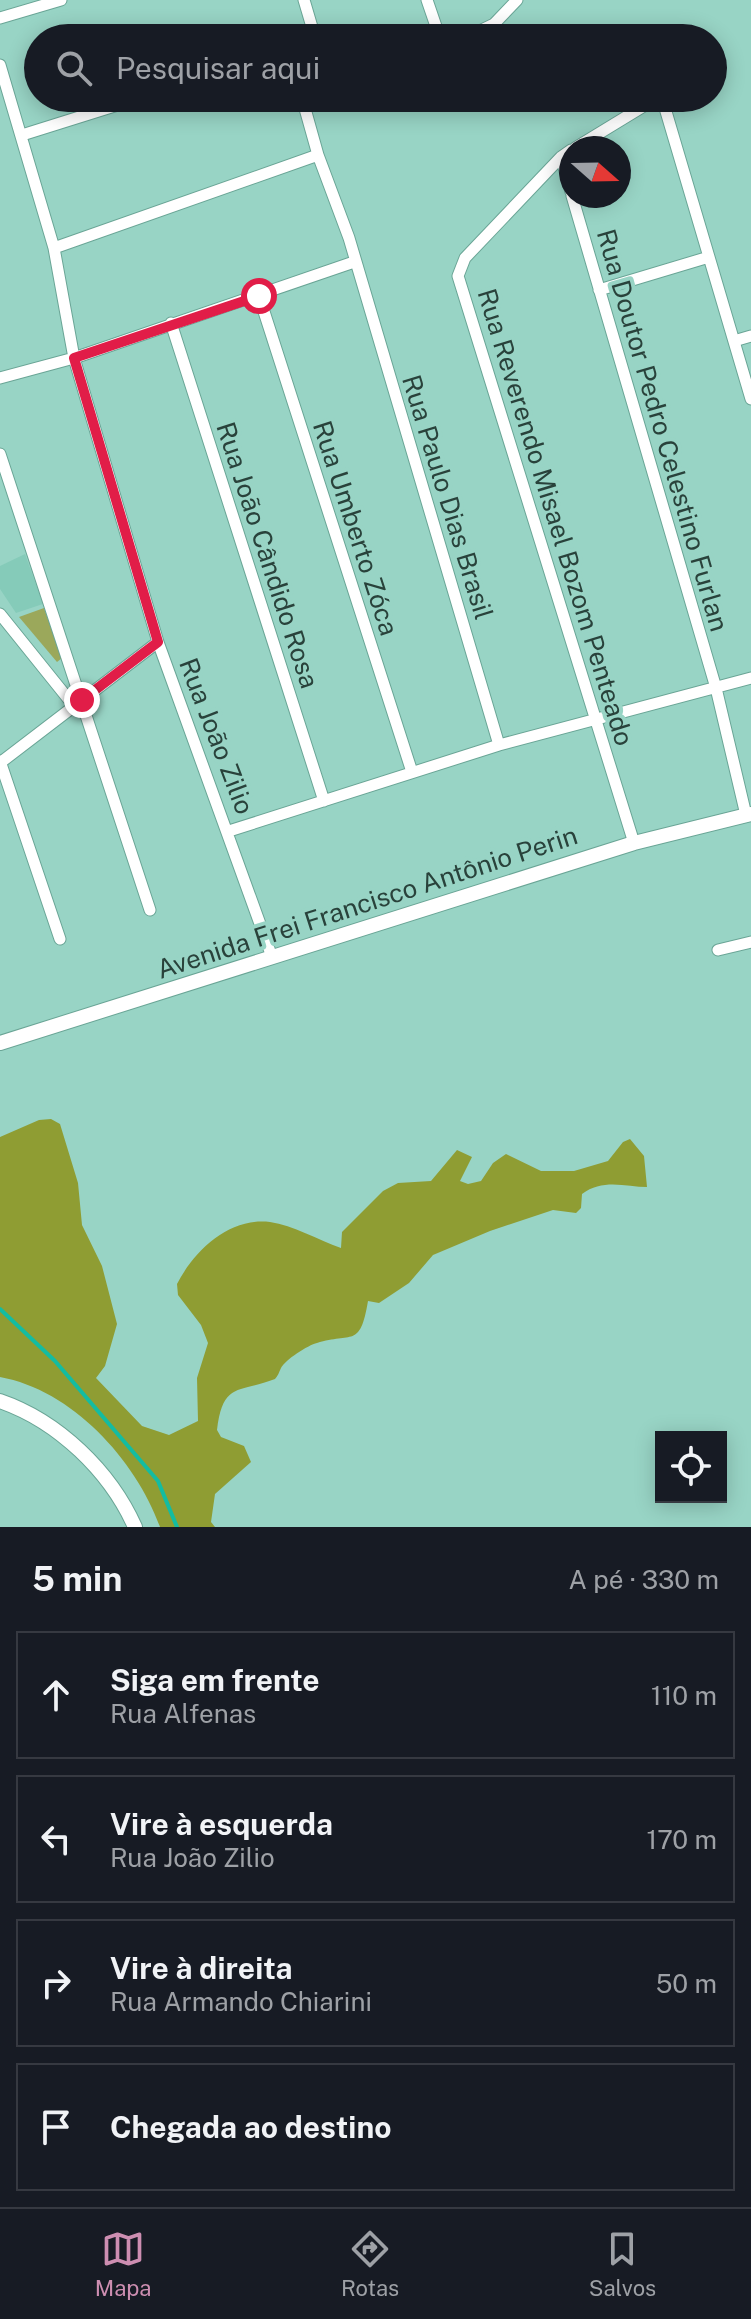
<!DOCTYPE html>
<html lang="pt">
<meta charset="utf-8">
<style>
:root{--surface:#171b24;--page:#20242c;--text:#f1f3f6;--muted:#9ea1a6;--line:#363941;--accent:#cd8eb1}
body{margin:0;font-family:"Public Sans",sans-serif;background:var(--page);color:var(--text)}
.controls{position:absolute;right:24px;bottom:24px;display:grid;overflow:hidden;border-radius:0px;box-shadow:0 4px 20px #0003}
.controls button{width:72px;height:72px;display:grid;place-items:center;padding:0;border:0;border-bottom:2px solid var(--line);background:var(--surface);color:var(--text);font:40px sans-serif}
.compass{position:absolute;left:559px;top:136px;width:72px;height:72px;border-radius:50%;background:var(--surface);box-shadow:0 4px 20px #0003;rotate:110deg}
.stop{position:absolute;width:24px;height:24px;margin:-18px;border:6px solid #e11d48;border-radius:50%;background:#fff}
.stop.end{background:#e11d48;border-color:#fff;box-shadow:0 2px 8px #0008}
.list{margin:0;padding:0;list-style:none}
h2{display:flex;justify-content:space-between;align-items:center;height:104px;margin:0;padding:0 32px;font-size:34px}
h2 small{font-size:26px;font-weight:400;color:var(--muted)}
.list li{display:grid;grid-template-columns:52px 1fr auto;gap:24px;align-items:center;box-sizing:border-box;height:128px;margin:0 16px 16px;padding:0 16px;border:2px solid var(--line);border-radius:0px}
.list b{display:block;font-size:30px;white-space:nowrap}
.list p{margin:0;font-size:26px;white-space:nowrap;color:var(--muted)}
.list em{font-size:26px;font-style:normal;color:var(--muted)}
.icon{flex:none;width:44px;height:44px;fill:none;stroke:currentColor;stroke-width:2;stroke-linecap:round;stroke-linejoin:round}
.map{position:relative;flex:none;width:751px;height:1527px;overflow:hidden}
.search{position:absolute;background:var(--surface);box-shadow:0 4px 20px #0003;left:24px;right:24px;top:24px;height:88px;display:flex;align-items:center;gap:20px;box-sizing:border-box;padding:0 28px;border-radius:44px;color:var(--muted);font-size:30px}
.sheet{height:680px;background:var(--surface)}
nav{display:flex;justify-content:space-around;align-items:center;box-sizing:border-box;height:112px;border-top:2px solid var(--line);background:var(--surface);font-size:22px;color:var(--muted)}
nav a{display:grid;justify-items:center;gap:4px}
nav .on{color:var(--accent)}
.map>svg:first-child{display:block}
.built{fill:#85cbb9}
.green{fill:#9ba85b}
.forest{fill:#8f9d33}
.lines{fill:none;stroke-linecap:round;stroke-linejoin:round}
.stream{stroke:#14bca1;stroke-width:4}
.minor-casing{stroke:#6aa596;stroke-width:13}
.tertiary-casing{stroke:#6aa596;stroke-width:16}
.minor{stroke:#fff;stroke-width:11}
.tertiary{stroke:#fff;stroke-width:14}
.route{stroke:#e11d48;stroke-width:10}
.labels{text-anchor:middle;dominant-baseline:central;stroke-width:8;stroke-linejoin:round;paint-order:stroke}
.street-label{font-size:26px;fill:#29423b;stroke:#98d4c5}
</style>
<div class="map">
<svg width="751" height="1527" viewBox="0 0 751 1527">
<rect width="100%" height="100%" fill="#98d4c5"/>
<path class="built" d="M 25,554 L 43,604 L 16,613 L 0,589 L 0,566 Z"/>
<path class="green" d="M 44,608 L 62,658 L 57,662 L 19,617 Z"/>
<path class="forest" d="M 51,1119 L 60,1124 L 78,1183 L 82,1225 L 102,1266 L 117,1324 L 105,1366 L 96,1378 L 142,1426 L 169,1435 L 198,1421 L 197,1378 L 208,1343 L 201,1325 L 178,1295 L 177,1284 C 194,1251 229,1217 270,1222 C 293,1225 318,1240 341,1248 L 342,1232 L 383,1191 L 398,1183 L 431,1181 L 457,1150 L 472,1157 L 460,1181 L 468,1184 L 481,1181 L 493,1163 L 506,1154 L 541,1171 L 574,1171 L 608,1161 L 623,1142 L 630,1139 L 644,1156 L 647,1187 C 627,1187 603,1178 582,1194 L 581,1208 L 576,1213 L 553,1210 L 490,1231 L 433,1255 L 409,1283 L 379,1303 L 368,1301 C 360,1349 352,1332 317,1343 C 308,1345 285,1360 281,1368 C 279,1372 278,1376 275,1379 C 239,1393 223,1381 217,1430 L 221,1437 L 244,1446 L 251,1462 L 215,1494 L 211,1522 L 215,1527 L 160,1527 C 136,1460 72,1390 0,1377 L 0,1137 L 39,1120 Z"/>
<g class="lines">
<path class="stream" d="M 0,1309 L 55,1361 L 158,1481 L 177,1527"/>
<defs>
<path id="minor" d="M 304,0 L 312,27 L 309,38
M 427,0 L 440,38
M 0,18 L 61,0
M 465,38 L 494,24 L 517,0
M 0,65 L 54,248 L 74,358 L 158,642 L 272,957
M 302,98 L 318,155 L 349,238 L 499,745
M 662,98 L 751,399
M 22,135 L 140,98
M 575,148 L 657,98
M 571,150 L 561,157 L 465,258 L 458,276 L 634,843
M 561,157 L 571,192
M 572,196 L 716,688 L 746,815
M 54,248 L 318,155
M 599,290 L 709,257
M 259,296 L 412,772
M 171,323 L 324,801
M 734,341 L 751,336
M 0,378 L 74,358 L 354,262
M 0,454 L 150,910
M 0,614 L 74,706
M 0,761 L 60,939
M 0,763 L 158,642
M 229,831 L 499,745 L 751,678
M 718,950 L 751,942"/>
<path id="tertiary" d="M 0,1043 L 634,843 L 751,814
M 0,1401 C 58,1421 110,1471 135,1527"/>
</defs>
<use href="#minor" class="minor-casing"/>
<use href="#tertiary" class="tertiary-casing"/>
<use href="#minor" class="minor"/>
<use href="#tertiary" class="tertiary"/>
</g>
<g class="lines">
<path class="route" d="M 82,700 L 158,642 L 74,358 L 259,296"/>
</g>
<g class="labels">
<g class="street-label">
<text transform="translate(663 430) rotate(74)">Rua Doutor Pedro Celestino Furlan</text>
<text transform="translate(448 497) rotate(73)">Rua Paulo Dias Brasil</text>
<text transform="translate(556 517) rotate(73)">Rua Reverendo Misael Bozom Penteado</text>
<text transform="translate(356 528) rotate(72)">Rua Umberto Zóca</text>
<text transform="translate(268 555) rotate(72)">Rua João Cândido Rosa</text>
<text transform="translate(217 736) rotate(69)">Rua João Zilio</text>
<text transform="translate(367 902) rotate(-18)">Avenida Frei Francisco Antônio Perin</text>
</g>
</g>
</svg>
<div class="controls">
<button><svg class="icon" aria-label="locate" viewBox="0 0 24 24"><circle cx="12" cy="12" r="6"/><path d="M12 2v4M12 18v4M2 12h4M18 12h4"/></svg></button>
</div>
<svg class="compass" viewBox="-18 -18 36 36"><path d="M0-13l5 13h-10z" fill="#e53935"/><path d="M0 13l5-13h-10z" fill="#9ea1a6"/></svg>
<div class="stop" style="left:259px;top:296px"></div>
<div class="stop end" style="left:82px;top:700px"></div>
<div class="search"><svg class="icon" aria-label="search" viewBox="0 0 24 24"><circle cx="10" cy="10" r="6"/><path d="M15 15l6 6"/></svg>Pesquisar aqui</div>
</div>
<section class="sheet">
<h2>5 min<small>A pé · 330 m</small></h2>
<ul class="list">
<li><svg class="icon" aria-label="ahead" viewBox="0 0 24 24"><path d="M12 20V5M6 11l6-6 6 6"/></svg><div><b>Siga em frente</b><p>Rua Alfenas</p></div><em>110 m</em></li>
<li><svg class="icon" aria-label="left" viewBox="0 0 24 24"><path d="M17 20v-9H6M10 6l-5 5 5 5"/></svg><div><b>Vire à esquerda</b><p>Rua João Zilio</p></div><em>170 m</em></li>
<li><svg class="icon" aria-label="right" viewBox="0 0 24 24"><path d="M7 20v-9h11M14 6l5 5-5 5"/></svg><div><b>Vire à direita</b><p>Rua Armando Chiarini</p></div><em>50 m</em></li>
<li><svg class="icon" aria-label="arrive" viewBox="0 0 24 24"><path d="M6 21V4h12l-3 4 3 4H6"/></svg><div><b>Chegada ao destino</b></div></li>
</ul>
</section>
<nav>
<a class="on"><svg class="icon" aria-label="map" viewBox="0 0 24 24"><path d="M3 6l6-2 6 2 6-2v14l-6 2-6-2-6 2zM9 4v14M15 6v14"/></svg>Mapa</a>
<a><svg class="icon" aria-label="directions" viewBox="0 0 24 24"><path d="M12 3l9 9-9 9-9-9zM9 14v-3h6M13 9l2 2-2 2"/></svg>Rotas</a>
<a><svg class="icon" aria-label="saved" viewBox="0 0 24 24"><path d="M7 4h10v16l-5-4-5 4z"/></svg>Salvos</a>
</nav>
